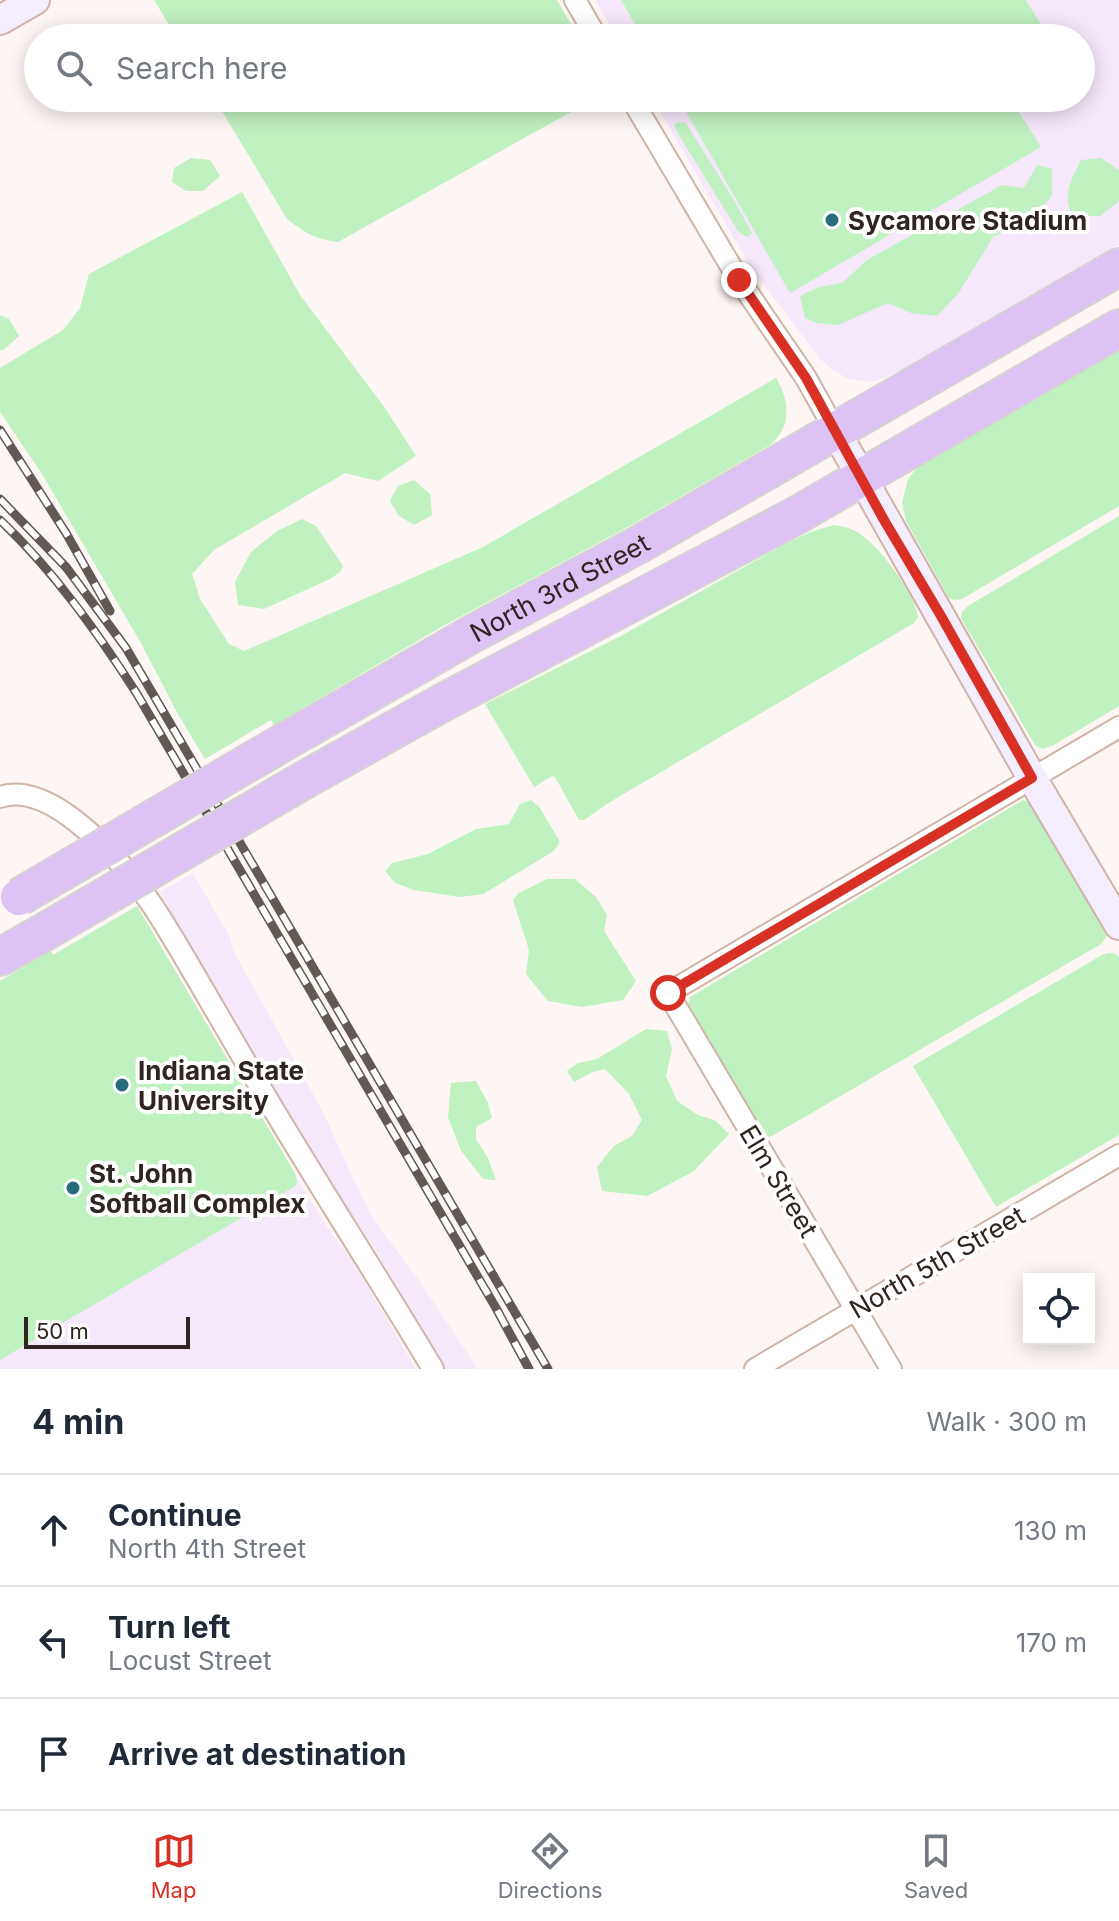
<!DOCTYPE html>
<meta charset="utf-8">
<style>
:root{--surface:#fff;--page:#f2f2f3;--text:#1f2937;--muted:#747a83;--line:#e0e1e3;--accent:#d93025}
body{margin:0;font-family:Inter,sans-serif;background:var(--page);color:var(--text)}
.controls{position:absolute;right:24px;bottom:24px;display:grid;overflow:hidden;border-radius:0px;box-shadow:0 4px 20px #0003}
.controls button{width:72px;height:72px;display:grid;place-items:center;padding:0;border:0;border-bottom:2px solid var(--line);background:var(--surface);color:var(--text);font:40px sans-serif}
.scale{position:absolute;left:24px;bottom:20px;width:166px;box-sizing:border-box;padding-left:8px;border:4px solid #302420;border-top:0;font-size:22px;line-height:28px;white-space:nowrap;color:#302420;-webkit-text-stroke:6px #fff;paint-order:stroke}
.stop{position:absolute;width:24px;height:24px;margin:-18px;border:6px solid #d93025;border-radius:50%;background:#fff}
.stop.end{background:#d93025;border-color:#fff;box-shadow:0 2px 8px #0008}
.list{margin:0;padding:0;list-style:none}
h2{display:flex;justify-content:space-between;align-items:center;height:104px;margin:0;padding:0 32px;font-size:34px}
h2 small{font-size:26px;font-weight:400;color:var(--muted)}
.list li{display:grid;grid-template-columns:52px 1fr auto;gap:24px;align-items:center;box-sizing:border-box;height:112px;padding:0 32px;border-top:2px solid var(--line)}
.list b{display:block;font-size:30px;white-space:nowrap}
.list p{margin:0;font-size:26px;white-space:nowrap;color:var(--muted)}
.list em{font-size:26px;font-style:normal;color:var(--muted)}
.icon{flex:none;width:44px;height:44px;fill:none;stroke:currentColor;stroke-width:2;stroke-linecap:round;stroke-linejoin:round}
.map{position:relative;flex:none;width:1119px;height:1369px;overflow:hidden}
.search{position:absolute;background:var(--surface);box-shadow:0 4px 20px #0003;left:24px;right:24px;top:24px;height:88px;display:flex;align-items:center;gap:20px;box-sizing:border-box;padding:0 28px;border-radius:44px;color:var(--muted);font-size:30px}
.sheet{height:440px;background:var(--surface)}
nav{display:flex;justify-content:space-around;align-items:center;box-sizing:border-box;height:112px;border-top:2px solid var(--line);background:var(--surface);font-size:22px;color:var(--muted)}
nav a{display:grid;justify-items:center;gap:4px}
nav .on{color:var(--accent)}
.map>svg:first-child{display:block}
.education{fill:#f6e8fb}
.green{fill:#bff1c1}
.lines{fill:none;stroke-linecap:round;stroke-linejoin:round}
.street-casing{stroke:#d1b3a8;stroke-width:24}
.secondary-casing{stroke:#d1b3a8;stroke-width:32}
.highway-casing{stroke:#d6d3d2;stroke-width:40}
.street{stroke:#fff;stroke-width:20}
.secondary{stroke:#f4edfc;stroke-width:28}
.highway{stroke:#dcc2f5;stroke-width:36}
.rail-casing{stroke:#625854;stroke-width:9}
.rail{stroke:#fff;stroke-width:6;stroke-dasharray:18;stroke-linecap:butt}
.highway-bridge-casing{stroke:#d6d3d2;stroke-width:40;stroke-linecap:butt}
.highway-bridge{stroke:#dcc2f5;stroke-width:36}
.route{stroke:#d93025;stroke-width:10}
.poi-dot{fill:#276c7c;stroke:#fff;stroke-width:3}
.labels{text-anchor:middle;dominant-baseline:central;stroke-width:8;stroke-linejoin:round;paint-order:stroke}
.poi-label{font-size:26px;font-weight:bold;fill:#302420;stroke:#fff;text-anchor:start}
.street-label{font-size:26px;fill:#302420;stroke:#fff}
</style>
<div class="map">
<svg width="1119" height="1369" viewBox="0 0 1119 1369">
<rect width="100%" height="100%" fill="#fdf6f4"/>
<path class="education" d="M 595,0 L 1119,0 L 1119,245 L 909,366 L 884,378 L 870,382 L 849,379 L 834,371 L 819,358 L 752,269 L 652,98 L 1081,98 L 1081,38 L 617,38 Z
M 193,873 L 230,937 L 233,950 L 323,1112 L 355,1182 L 375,1221 L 418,1279 L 478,1369 L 446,1369 L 368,1238 L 319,1167 L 160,892 Z
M 137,906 L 297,1178 L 325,1224 L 355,1265 L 416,1369 L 0,1369 L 0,981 L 51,951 L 53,955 Z"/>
<path class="green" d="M 154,0 L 557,0 L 579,38 L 177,38 Z
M 621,0 L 1026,0 L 1049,38 L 643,38 Z
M 214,98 L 596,98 L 338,242 C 316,239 305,233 287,219 Z
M 678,98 L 1010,98 L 1041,147 L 790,293 Z
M 679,122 L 686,123 L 735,202 L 752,233 L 747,237 L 738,231 L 677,132 L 674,125 Z
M 191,158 L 210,160 L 220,176 L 203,191 L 186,191 L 172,182 L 174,168 Z
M 1101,158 L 1119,170 L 1119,201 L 1100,216 L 1072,216 C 1063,191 1070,183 1081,160 Z
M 1037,165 L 1052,169 L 1052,195 L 1037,217 L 993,237 L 958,294 L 937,316 L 911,313 L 888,303 L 838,325 L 816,323 L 805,318 L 800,296 L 819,287 L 842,283 L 867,260 L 1002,185 L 1024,188 Z
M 242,192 L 300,295 L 385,408 L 416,456 L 378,481 L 345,473 L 214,550 L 192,574 L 200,599 L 229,644 L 244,651 L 483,547 L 776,378 C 790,402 792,426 770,445 L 626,528 L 443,626 L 274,725 L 271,720 L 205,759 L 179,716 L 141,643 L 42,474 L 0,412 L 0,368 L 63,330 L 80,308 L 89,274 Z
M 0,315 L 9,319 L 19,336 L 3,350 L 0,350 Z
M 1119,346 L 1119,506 L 962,599 L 954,600 L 949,598 L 906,521 L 902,503 L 908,479 L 917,468 L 935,456 Z
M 414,480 L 430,494 L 432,515 L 414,525 L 399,516 L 390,501 L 398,486 Z
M 1119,516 L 1119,706 L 1052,746 L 1042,749 L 1035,745 L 961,618 L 962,612 L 968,606 Z
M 302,519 L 316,526 L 343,566 L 340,572 L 330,579 L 264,609 L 238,605 L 235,582 L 251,552 L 277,531 Z
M 834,525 C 846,527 855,529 864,537 C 882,550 916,596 918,617 L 914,623 L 610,802 L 584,820 L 579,820 L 555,777 L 552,776 L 534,787 L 485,704 L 619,637 L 789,542 L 813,531 Z
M 531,800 L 540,808 L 560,842 L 554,851 L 483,894 L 460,897 L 414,890 L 395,883 L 385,871 L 392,863 L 428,854 L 476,829 L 509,824 L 520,804 Z
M 1023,800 L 1029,802 L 1107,936 L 1101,944 L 772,1136 L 768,1137 L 765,1135 L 688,1006 L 690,997 Z
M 547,879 L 575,879 L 596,897 L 607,915 L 604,931 L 636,981 L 623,1000 L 582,1007 L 548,1001 L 526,974 L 529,950 L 513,900 L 519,893 Z
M 137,906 L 295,1173 L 297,1183 L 295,1186 L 270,1201 L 0,1360 L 0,981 L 51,951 L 53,955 Z
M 1108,953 L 1114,953 L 1119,957 L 1119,1135 L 996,1207 L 913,1066 L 1102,955 Z
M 646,1029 L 667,1031 L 672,1049 L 666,1076 L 677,1101 L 698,1115 L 716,1121 L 729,1134 L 694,1171 L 647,1196 L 602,1191 L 597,1167 L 614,1146 L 632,1136 L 642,1120 L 629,1094 L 605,1069 L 593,1072 L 574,1082 L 567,1071 L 578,1063 L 597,1059 Z
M 476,1081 L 488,1103 L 492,1118 L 476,1127 L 476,1139 L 488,1158 L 496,1180 L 483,1179 L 461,1151 L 448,1117 L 451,1083 Z"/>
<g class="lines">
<defs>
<path id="street" d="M 575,0 L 597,38
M 631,98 L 739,280 L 806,378 L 836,432
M 0,797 C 41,783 91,832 117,860 C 146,891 167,928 189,965 C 211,1003 233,1041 256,1080 C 313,1177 375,1272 433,1369
M 755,1369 L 1119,1155
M 891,1369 L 668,993 L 1119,727"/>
<path id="secondary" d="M 0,20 L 35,0
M 836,432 L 1032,778 L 1119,925"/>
<g id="highway">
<path id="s1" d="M 284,742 L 474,633 L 638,545 L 1119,267"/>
<path d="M 306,779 L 442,703 L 799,514 L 1119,328"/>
<path d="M 0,957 L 41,934"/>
</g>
</defs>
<use href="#street" class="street-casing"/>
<use href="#secondary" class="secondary-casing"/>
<use href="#highway" class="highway-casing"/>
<use href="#street" class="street"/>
<use href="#secondary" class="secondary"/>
<use href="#highway" class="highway"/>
<defs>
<path id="rail" d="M 0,430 L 66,533 L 110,611
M 0,499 L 66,567 L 126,648 L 548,1369
M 0,520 C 54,571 97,632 137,694 L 496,1308 L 529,1369"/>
</defs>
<use href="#rail" class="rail-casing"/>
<use href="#rail" class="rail"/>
<defs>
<path id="highway-bridge" d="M 19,897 L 284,742
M 41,934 L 306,779"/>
</defs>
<use href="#highway-bridge" class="highway-bridge-casing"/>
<use href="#highway-bridge" class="highway-bridge"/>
</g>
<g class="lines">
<path class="route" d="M 668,993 L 1032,778 L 941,616 L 884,520 L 806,378 L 739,280"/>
</g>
<g class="poi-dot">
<circle cx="832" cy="220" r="8"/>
<circle cx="122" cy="1085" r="8"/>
<circle cx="73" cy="1188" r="8"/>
</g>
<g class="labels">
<g class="poi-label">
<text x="848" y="220">Sycamore Stadium</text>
<text x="138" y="1070">Indiana State<tspan x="138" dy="30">University</tspan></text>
<text x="89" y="1173">St. John<tspan x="89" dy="30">Softball Complex</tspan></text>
</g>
<g class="street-label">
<text stroke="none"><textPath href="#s1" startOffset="316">North 3rd Street</textPath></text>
<text transform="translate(779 1181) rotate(59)">Elm Street</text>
<text transform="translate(937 1262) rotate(-30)">North 5th Street</text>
</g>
</g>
</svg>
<div class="controls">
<button><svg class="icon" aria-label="locate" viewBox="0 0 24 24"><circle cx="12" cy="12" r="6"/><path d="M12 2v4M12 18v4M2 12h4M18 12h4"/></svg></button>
</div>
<div class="scale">50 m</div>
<div class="stop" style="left:668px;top:993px"></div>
<div class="stop end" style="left:739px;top:280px"></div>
<div class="search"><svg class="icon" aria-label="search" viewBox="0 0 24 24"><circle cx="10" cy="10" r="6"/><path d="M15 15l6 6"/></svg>Search here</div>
</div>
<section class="sheet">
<h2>4 min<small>Walk · 300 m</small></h2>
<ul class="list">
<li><svg class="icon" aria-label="ahead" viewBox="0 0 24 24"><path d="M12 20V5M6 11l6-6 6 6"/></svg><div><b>Continue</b><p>North 4th Street</p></div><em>130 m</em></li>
<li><svg class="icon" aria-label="left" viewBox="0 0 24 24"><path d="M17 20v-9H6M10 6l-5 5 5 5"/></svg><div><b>Turn left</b><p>Locust Street</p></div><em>170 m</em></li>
<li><svg class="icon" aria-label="arrive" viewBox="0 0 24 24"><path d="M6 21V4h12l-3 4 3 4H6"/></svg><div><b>Arrive at destination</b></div></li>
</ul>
</section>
<nav>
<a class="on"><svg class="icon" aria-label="map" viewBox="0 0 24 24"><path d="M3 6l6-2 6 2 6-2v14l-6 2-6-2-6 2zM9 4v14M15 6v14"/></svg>Map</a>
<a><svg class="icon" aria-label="directions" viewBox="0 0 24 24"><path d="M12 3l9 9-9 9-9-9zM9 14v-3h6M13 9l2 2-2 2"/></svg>Directions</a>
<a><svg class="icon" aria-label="saved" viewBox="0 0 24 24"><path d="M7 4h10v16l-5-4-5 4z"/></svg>Saved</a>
</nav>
